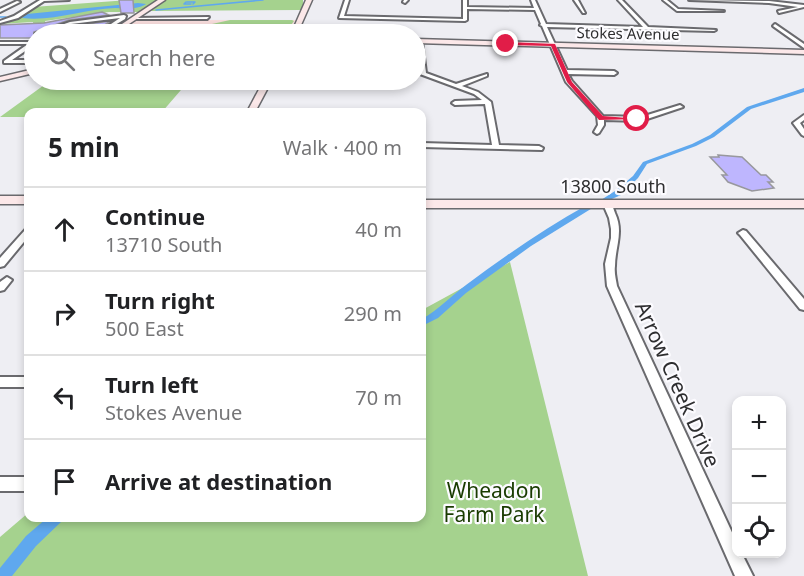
<!DOCTYPE html>
<meta charset="utf-8">
<style>
:root{--surface:#fff;--page:#f2f2f2;--text:#202124;--muted:#757577;--line:#e0e0e0}
body{margin:0;font-family:"Noto Sans",sans-serif;background:var(--page);color:var(--text)}
.controls{position:absolute;right:18px;bottom:18px;display:grid;overflow:hidden;border-radius:12px;box-shadow:0 3px 9px #0003}
.controls button{width:54px;height:54px;display:grid;place-items:center;padding:0;border:0;border-bottom:2px solid var(--line);background:var(--surface);color:var(--text);font:30px sans-serif}
.stop{position:absolute;width:18px;height:18px;margin:-14px;border:4px solid #e11d48;border-radius:50%;background:#fff}
.stop.end{background:#e11d48;border-color:#fff;box-shadow:0 2px 6px #0008}
.list{margin:0;padding:0;list-style:none}
h2{display:flex;justify-content:space-between;align-items:center;height:78px;margin:0;padding:0 24px;font-size:26px}
h2 small{font-size:20px;font-weight:400;color:var(--muted)}
.list li{display:grid;grid-template-columns:39px 1fr auto;gap:18px;align-items:center;box-sizing:border-box;height:84px;padding:0 24px;border-top:2px solid var(--line)}
.list b{display:block;font-size:22px;white-space:nowrap}
.list p{margin:0;font-size:20px;white-space:nowrap;color:var(--muted)}
.list em{font-size:20px;font-style:normal;color:var(--muted)}
.icon{flex:none;width:33px;height:33px;fill:none;stroke:currentColor;stroke-width:2;stroke-linecap:round;stroke-linejoin:round}
.map{position:relative;flex:none;width:804px;height:576px;overflow:hidden}
.search{position:absolute;background:var(--surface);box-shadow:0 3px 9px #0003;left:24px;top:24px;width:402px;height:66px;display:flex;align-items:center;gap:15px;box-sizing:border-box;padding:0 21px;border-radius:33px;color:var(--muted);font-size:22px}
.panel{position:absolute;background:var(--surface);box-shadow:0 3px 9px #0003;left:24px;top:108px;width:402px;height:414px;border-radius:12px}
.map>svg:first-child{display:block}
.education{fill:#f8dddd}
.green{fill:#a5d28e}
.water{fill:#5fa8ee}
.lines{fill:none;stroke-linecap:round;stroke-linejoin:round}
.stream{stroke:#5fa8ee;stroke-width:1.5}
.canal{fill:#5fa8ee;fill-rule:evenodd}
.building{fill:#beb6fe;stroke:#98989d;stroke-width:1.5}
.street-casing{stroke:#6a6a6e;stroke-width:4}
.secondary-casing{stroke:#6a6a6e;stroke-width:3}
.street{fill:#fff;fill-rule:evenodd}
.secondary{fill:#fce8e9;fill-rule:evenodd}
.route{fill:#e11d48}
.labels{text-anchor:middle;dominant-baseline:central;stroke-width:4.5;stroke-linejoin:round;paint-order:stroke}
.far-street-label{font-size:15px;fill:#2e2e30;stroke:#fcfbff}
.street-label{font-size:18px;fill:#2e2e30;stroke:#fcfbff}
.near-street-label{font-size:21px;fill:#2e2e30;stroke:#fcfbff}
.near-park-label{font-size:21px;fill:#193b00;stroke:#fcfbff}
</style>
<div class="map">
<svg width="804" height="576" viewBox="0 0 804 576">
<rect width="100%" height="100%" fill="#eeeef3"/>
<path class="education" d="M 136,20 L 296,20 L 290,29 L 125,29 Z"/>
<path class="green" d="M 129,0 L 157,0 L 141,12 L 109,12 L 45,21 L 46,24 L 57,25 L 34,33 L 33,22 L 0,24 L 17,19 L 33,7 Z
M 165,0 L 303,0 L 303,6 L 301,10 L 151,11 Z
M 230,20 L 292,20 L 294,21 L 288,29 L 219,28 L 221,24 L 212,24 Z
M 51,80 L 167,80 L 165,83 L 187,83 L 162,112 L 28,112 L 28,117 L 0,117 Z
M 510,262 L 588,576 L 0,576 L 0,537 L 28,513 L 28,518 L 422,518 L 422,310 Z"/>
<path class="water" d="M 138,3 L 146,4 C 137,10 125,8 115,8 C 84,9 52,22 22,18 L 27,14 Z"/>
<g class="lines">
<path class="stream" d="M 186,2 L 184,4 L 191,4
M 187,2 L 195,2 L 193,4
M 156,10 L 263,0
M 0,17 L 6,17"/>
<path class="canal" d="M 804,88 L 804,92 L 751,109 L 714,137 L 696,146 L 647,164 L 638,178 L 621,195 L 605,202 L 601,200 L 615,191 L 633,176 L 643,162 L 692,144 L 710,135 L 747,107 Z
M 587,205 L 593,205 L 594,207 L 531,246 L 466,293 L 438,318 L 422,326 L 422,319 C 438,310 451,296 466,285 C 505,256 545,228 587,205 Z
M 47,518 L 63,518 L 61,522 L 36,546 L 12,576 L 0,576 L 0,568 L 26,536 Z"/>
</g>
<path class="building" d="M 119,0 L 133,0 L 134,13 L 121,13 Z
M 102,12 L 109,15 L 69,20 L 34,32 L 34,38 L 0,38 L 0,25 L 44,23 Z
M 111,21 L 90,34 L 46,34 L 71,26 Z
M 718,155 L 742,157 L 761,175 L 766,175 L 773,182 L 768,182 L 774,188 L 752,191 L 728,182 L 722,175 L 727,175 L 710,157 L 719,157 Z"/>
<g class="lines">
<defs>
<path id="street" d="M 40,0 L 69,0 L 44,1 L 18,18 L 0,23 L 0,21 L 14,16 Z
M 345,0 L 349,0 L 344,16 L 463,19 L 463,0 L 467,0 L 467,7 L 534,8 L 531,0 L 535,0 L 546,24 L 643,27 L 618,0 L 622,0 L 648,27 L 716,30 L 714,31 L 547,27 L 567,70 L 614,71 L 617,73 L 614,75 L 568,74 L 572,81 L 603,116 L 641,117 L 680,105 L 683,107 L 641,121 L 604,120 L 604,125 L 599,133 L 597,134 L 594,132 L 598,125 L 597,116 L 566,82 L 542,26 L 540,25 L 541,24 L 535,10 L 467,9 L 467,20 L 465,21 L 339,18 Z
M 404,0 L 408,0 L 405,3 L 403,2 Z
M 574,0 L 578,0 L 585,13 L 583,13 Z
M 663,0 L 667,0 L 678,9 L 724,11 L 677,11 Z
M 689,0 L 769,1 L 804,5 L 804,7 L 779,13 L 778,11 L 798,7 L 769,3 Z
M 17,1 L 20,2 L 0,12 L 0,9 Z
M 124,15 L 126,16 L 125,19 L 100,34 L 96,34 L 120,18 L 71,24 L 40,34 L 35,34 L 70,22 Z
M 209,17 L 207,19 L 131,19 L 133,18 Z
M 775,24 L 804,44 L 804,48 L 773,26 Z
M 420,40 L 422,41 L 426,73 L 456,84 L 487,74 L 487,76 L 462,86 L 478,92 L 491,102 L 499,145 L 539,146 L 543,148 L 542,150 L 422,147 L 422,143 L 492,145 L 485,104 L 455,105 L 452,103 L 455,101 L 482,100 L 474,94 L 420,74 L 418,41 Z
M 0,42 L 34,42 L 34,45 L 12,60 L 34,60 L 34,63 L 4,63 L 4,61 L 28,44 L 0,44 Z
M 198,80 L 204,80 L 200,83 L 198,82 Z
M 305,110 L 363,110 L 366,112 L 302,112 Z
M 804,115 L 804,120 L 800,123 L 804,129 L 804,136 L 802,135 L 793,123 Z
M 607,201 C 612,204 613,207 615,213 C 624,232 615,247 615,266 C 614,273 616,279 617,286 L 736,541 L 736,554 L 742,554 L 753,576 L 735,576 L 607,286 L 605,264 L 611,238 L 611,229 L 609,218 L 603,204 Z
M 28,229 L 28,237 L 4,266 L 0,267 L 0,258 L 25,230 Z
M 743,230 L 746,231 L 804,299 L 804,310 L 800,309 L 740,235 L 738,233 Z
M 7,277 L 12,280 L 4,290 L 0,291 L 0,282 Z
M 0,377 L 28,377 L 28,387 L 0,387 Z
M 0,477 L 28,477 L 28,491 L 0,491 Z"/>
<path id="secondary" d="M 158,0 L 165,0 L 114,34 L 107,34 Z
M 306,0 L 312,0 L 297,34 L 291,34 Z
M 416,39 L 804,50 L 804,54 L 416,43 Z
M 34,69 L 34,73 L 0,81 L 0,77 Z
M 264,80 L 272,80 L 255,112 L 247,112 Z
M 0,196 L 28,196 L 28,204 L 0,204 Z
M 422,200 L 804,200 L 804,208 L 422,208 Z"/>
</defs>
<use href="#street" class="street-casing"/>
<use href="#secondary" class="secondary-casing"/>
<use href="#street" class="street"/>
<use href="#secondary" class="secondary"/>
</g>
<path class="route" d="M 506,42 L 555,44 L 572,82 L 603,116 L 640,119 L 599,120 L 567,82 L 551,46 L 504,45 Z"/>
<g class="labels">
<g class="far-street-label">
<text transform="translate(628 33) rotate(1)">Stokes Avenue</text>
</g>
<g class="street-label">
<text x="613" y="186">13800 South</text>
</g>
<g class="near-street-label">
<text transform="translate(678 384) rotate(66)">Arrow Creek Drive</text>
</g>
<g class="near-park-label">
<text x="494" y="490">Wheadon<tspan x="494" dy="24">Farm Park</tspan></text>
</g>
</g>
</svg>
<div class="controls">
<button>+</button>
<button>−</button>
<button><svg class="icon" aria-label="locate" viewBox="0 0 24 24"><circle cx="12" cy="12" r="6"/><path d="M12 2v4M12 18v4M2 12h4M18 12h4"/></svg></button>
</div>
<div class="stop" style="left:637px;top:119px"></div>
<div class="stop end" style="left:506px;top:44px"></div>
<div class="search"><svg class="icon" aria-label="search" viewBox="0 0 24 24"><circle cx="10" cy="10" r="6"/><path d="M15 15l6 6"/></svg>Search here</div>
<section class="panel">
<h2>5 min<small>Walk · 400 m</small></h2>
<ul class="list">
<li><svg class="icon" aria-label="ahead" viewBox="0 0 24 24"><path d="M12 20V5M6 11l6-6 6 6"/></svg><div><b>Continue</b><p>13710 South</p></div><em>40 m</em></li>
<li><svg class="icon" aria-label="right" viewBox="0 0 24 24"><path d="M7 20v-9h11M14 6l5 5-5 5"/></svg><div><b>Turn right</b><p>500 East</p></div><em>290 m</em></li>
<li><svg class="icon" aria-label="left" viewBox="0 0 24 24"><path d="M17 20v-9H6M10 6l-5 5 5 5"/></svg><div><b>Turn left</b><p>Stokes Avenue</p></div><em>70 m</em></li>
<li><svg class="icon" aria-label="arrive" viewBox="0 0 24 24"><path d="M6 21V4h12l-3 4 3 4H6"/></svg><div><b>Arrive at destination</b></div></li>
</ul>
</section>
</div>
